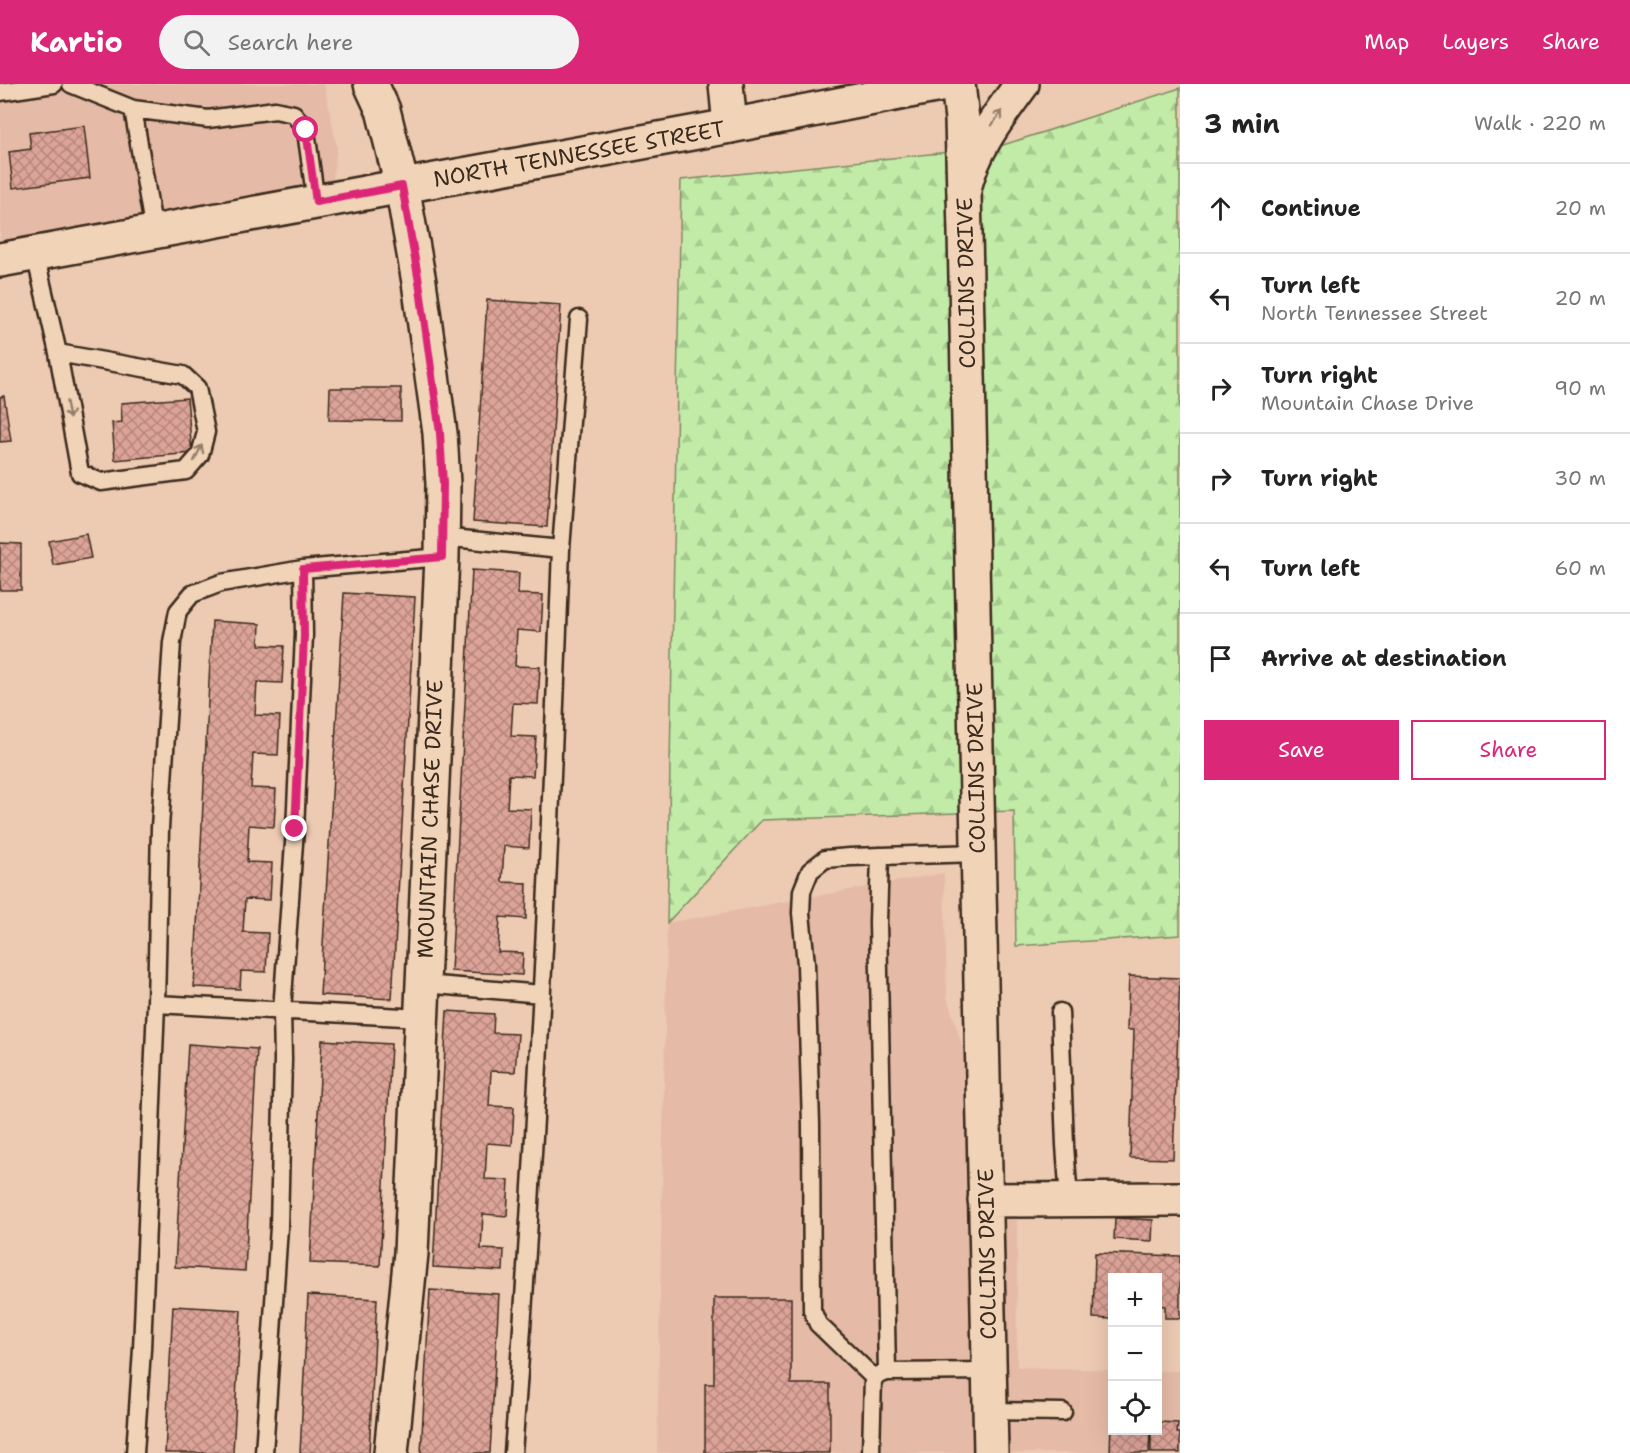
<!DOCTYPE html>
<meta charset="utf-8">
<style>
:root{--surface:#fff;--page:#f2f2f2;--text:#222;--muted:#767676;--line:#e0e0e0;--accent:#db2777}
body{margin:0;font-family:"Shantell Sans",sans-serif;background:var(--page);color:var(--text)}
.controls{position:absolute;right:18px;bottom:18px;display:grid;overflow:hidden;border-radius:0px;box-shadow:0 6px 24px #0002}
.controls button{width:54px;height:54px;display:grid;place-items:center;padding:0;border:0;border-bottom:2px solid var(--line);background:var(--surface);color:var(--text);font:30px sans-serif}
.stop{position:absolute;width:18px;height:18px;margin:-14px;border:4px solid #db2777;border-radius:50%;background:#fff}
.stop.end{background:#db2777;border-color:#fff;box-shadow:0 2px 6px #0008}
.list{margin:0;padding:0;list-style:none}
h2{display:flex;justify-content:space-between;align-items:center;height:78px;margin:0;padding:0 24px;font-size:26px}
h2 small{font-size:20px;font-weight:400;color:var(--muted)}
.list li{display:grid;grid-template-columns:39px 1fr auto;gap:18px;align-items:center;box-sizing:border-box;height:90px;padding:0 24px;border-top:2px solid var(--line)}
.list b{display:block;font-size:22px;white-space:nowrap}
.list p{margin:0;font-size:20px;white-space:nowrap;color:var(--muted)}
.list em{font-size:20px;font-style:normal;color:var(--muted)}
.actions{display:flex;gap:12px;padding:18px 24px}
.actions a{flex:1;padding:14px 0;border:2px solid var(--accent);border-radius:0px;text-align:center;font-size:21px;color:var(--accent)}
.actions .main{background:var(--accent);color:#fff}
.icon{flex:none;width:33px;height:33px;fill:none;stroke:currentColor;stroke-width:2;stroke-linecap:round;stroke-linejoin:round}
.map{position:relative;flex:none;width:1180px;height:1369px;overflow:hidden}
header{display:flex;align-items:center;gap:36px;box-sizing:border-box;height:84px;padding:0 30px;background:var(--accent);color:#fff}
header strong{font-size:28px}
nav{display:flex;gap:33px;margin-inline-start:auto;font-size:21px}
.search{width:420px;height:54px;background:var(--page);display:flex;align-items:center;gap:15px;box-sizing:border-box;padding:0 21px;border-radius:33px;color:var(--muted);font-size:22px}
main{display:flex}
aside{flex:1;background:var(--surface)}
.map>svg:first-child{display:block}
.built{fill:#e5bba7}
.forest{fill:url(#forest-firs);stroke:#7e8a62;stroke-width:1.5}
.building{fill:url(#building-cross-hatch);stroke:#3b2a1e;stroke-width:1.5}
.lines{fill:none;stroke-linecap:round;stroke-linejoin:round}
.service-casing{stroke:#3b2a1e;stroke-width:21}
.minor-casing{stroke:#3b2a1e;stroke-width:38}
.secondary-casing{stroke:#3b2a1e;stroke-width:38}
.service{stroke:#f1d4b8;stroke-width:16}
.minor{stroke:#f1d4b8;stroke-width:33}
.secondary{stroke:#f1d4b8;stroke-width:33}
.oneway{stroke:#967f6b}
.route{stroke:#db2777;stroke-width:8}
.labels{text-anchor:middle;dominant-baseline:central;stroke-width:4.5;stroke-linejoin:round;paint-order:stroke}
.street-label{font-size:22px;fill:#3b2a1e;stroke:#f1d4b8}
</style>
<header>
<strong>Kartio</strong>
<div class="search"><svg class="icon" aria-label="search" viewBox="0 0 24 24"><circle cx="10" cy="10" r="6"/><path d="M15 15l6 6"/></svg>Search here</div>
<nav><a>Map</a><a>Layers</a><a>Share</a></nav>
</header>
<main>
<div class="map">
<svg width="1180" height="1369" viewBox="0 0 1180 1369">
<defs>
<pattern id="forest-firs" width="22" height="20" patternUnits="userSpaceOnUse" patternTransform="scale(1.5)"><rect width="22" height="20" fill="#c1eba7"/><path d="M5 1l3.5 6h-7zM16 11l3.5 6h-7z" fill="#a7ca8f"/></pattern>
<pattern id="building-cross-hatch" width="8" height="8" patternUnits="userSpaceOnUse" patternTransform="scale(1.5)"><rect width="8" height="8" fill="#dca398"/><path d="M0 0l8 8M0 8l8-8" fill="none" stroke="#b4857b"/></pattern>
</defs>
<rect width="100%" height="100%" fill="#edcab2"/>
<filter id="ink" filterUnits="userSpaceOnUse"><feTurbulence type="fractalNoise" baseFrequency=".0167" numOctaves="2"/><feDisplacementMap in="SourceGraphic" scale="12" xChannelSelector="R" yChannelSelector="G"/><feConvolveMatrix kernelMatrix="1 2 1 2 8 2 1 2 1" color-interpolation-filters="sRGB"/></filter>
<g filter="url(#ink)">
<path class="built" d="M 0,0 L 324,0 L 337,64 L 330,115 L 0,172 Z
M 944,789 L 947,913 L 1017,1137 L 1017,1283 L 1112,1286 L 1112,1346 L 1158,1346 L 1158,1287 L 1180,1287 L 1180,1369 L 657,1369 L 667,839 Z"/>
<path class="forest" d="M 1180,4 L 1180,851 L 1016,862 L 1014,727 L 762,736 L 667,839 L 681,96 L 997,63 Z"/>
<path class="building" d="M 84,42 L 90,94 L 13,104 L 9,68 L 31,65 L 29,49 Z
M 487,216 L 561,221 L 547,443 L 473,438 Z
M 330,304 L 401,304 L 401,337 L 329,336 Z
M 4,312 L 11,357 L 0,358 L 0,313 Z
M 187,314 L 192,369 L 115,376 L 112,339 L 122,338 L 121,319 Z
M 86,450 L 91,474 L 53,481 L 49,457 Z
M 0,459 L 21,460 L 21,506 L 0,506 Z
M 472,486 L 519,489 L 518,510 L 543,511 L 541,548 L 517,546 L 515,582 L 540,583 L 538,620 L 513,619 L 511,652 L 536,653 L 533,692 L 509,691 L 507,724 L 531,725 L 529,764 L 504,762 L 502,798 L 527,799 L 526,835 L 500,833 L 498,868 L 523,869 L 522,891 L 451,887 Z
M 344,509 L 415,513 L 392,915 L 320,911 Z
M 212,537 L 260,540 L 259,561 L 284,562 L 282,599 L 257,598 L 255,631 L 280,632 L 278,671 L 253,670 L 251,704 L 276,705 L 274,743 L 249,741 L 247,778 L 272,779 L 270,816 L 245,815 L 243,848 L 268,849 L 266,888 L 241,887 L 240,905 L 194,903 Z
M 1129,892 L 1180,894 L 1173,1075 L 1130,1074 L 1134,946 L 1127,946 Z
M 447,927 L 494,930 L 493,949 L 518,950 L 515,988 L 491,987 L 489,1022 L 514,1023 L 512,1061 L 487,1059 L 485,1095 L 509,1096 L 507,1132 L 483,1130 L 481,1165 L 504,1166 L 503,1187 L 433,1183 Z
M 322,956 L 391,960 L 380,1182 L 310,1179 Z
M 188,960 L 257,965 L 245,1187 L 175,1183 Z
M 1115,1134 L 1153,1136 L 1152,1157 L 1114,1155 Z
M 1095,1169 L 1180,1172 L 1180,1234 L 1165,1234 L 1165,1222 L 1158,1221 L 1158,1194 L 1112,1194 L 1112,1235 L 1093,1234 Z
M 430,1206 L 499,1210 L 490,1369 L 421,1369 Z
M 308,1211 L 377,1215 L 369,1369 L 300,1369 Z
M 714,1214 L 791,1214 L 791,1300 L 830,1300 L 830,1369 L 705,1369 L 705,1300 L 714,1300 Z
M 173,1222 L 241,1226 L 233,1369 L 165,1369 Z
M 1158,1338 L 1178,1339 L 1177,1349 L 1180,1349 L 1180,1369 L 1151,1369 L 1151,1346 L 1158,1346 Z
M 1111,1339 L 1112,1339 L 1112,1346 L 1150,1346 L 1149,1369 L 1110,1369 Z"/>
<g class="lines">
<defs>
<path id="service" d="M 71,0 L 133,25 L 208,35 L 275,26 L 294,30 L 306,47 L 316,118
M 0,8 L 54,0
M 133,25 L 154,148
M 35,170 L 58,269 L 80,389 L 101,398 L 186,387 L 200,371 L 206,348 L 197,304 L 183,291 L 58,269
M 442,453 L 561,465 C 550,767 536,1068 513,1369
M 561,465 L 579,235
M 880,772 L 878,838 L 887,1288
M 424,900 L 542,910
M 156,920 L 422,934
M 1060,928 L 1065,1061 L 1069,1116
M 873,1293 L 818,1240 L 812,1226 L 811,1040 L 806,880 L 801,829 L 802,807 L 810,787 L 825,775 L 850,773 L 978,769
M 990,1327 L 1063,1328
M 135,1369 L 142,1265 L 156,920 L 160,744 L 172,558 L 178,527 L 192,510 L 221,499 L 303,485 L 442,473
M 264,1369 L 279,1143 L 283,975 L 282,927 L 295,745 L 304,551 L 303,485
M 871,1369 L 873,1293 L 887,1288 L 989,1287"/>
<path id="minor" d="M 371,0 L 383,26 L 402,102 L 419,198 L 440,349 L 443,400 L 442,473 L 411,1169 L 391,1369
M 726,0 L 730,42
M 958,0 L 962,35 L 965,148 L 991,1369
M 985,1116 L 1180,1115"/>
<path id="secondary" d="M 964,105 C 973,65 998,33 1022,0
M 0,176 L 730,42 L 945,0"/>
</defs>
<use href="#service" class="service-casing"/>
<use href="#minor" class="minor-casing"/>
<use href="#secondary" class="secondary-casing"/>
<use href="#service" class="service"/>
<use href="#minor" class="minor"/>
<use href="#secondary" class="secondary"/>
</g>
<defs><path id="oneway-shaft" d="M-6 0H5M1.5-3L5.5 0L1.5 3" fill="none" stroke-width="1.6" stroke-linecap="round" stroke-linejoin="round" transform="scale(1.5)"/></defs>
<g class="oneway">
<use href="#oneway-shaft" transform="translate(997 34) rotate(-55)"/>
<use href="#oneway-shaft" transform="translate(68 326) rotate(80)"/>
<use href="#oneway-shaft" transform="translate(198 369) rotate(-64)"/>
</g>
</g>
<g class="lines" filter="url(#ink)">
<path class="route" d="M 295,745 L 304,552 L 303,485 L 442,473 L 443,400 L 440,349 L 419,198 L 402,102 L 316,118 L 306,46"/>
</g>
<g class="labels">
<g class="street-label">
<text transform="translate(579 70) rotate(-10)">NORTH TENNESSEE STREET</text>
<text transform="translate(966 199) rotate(-91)">COLLINS DRIVE</text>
<text transform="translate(976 684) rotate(-91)">COLLINS DRIVE</text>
<text transform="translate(430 735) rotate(-88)">MOUNTAIN CHASE DRIVE</text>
<text transform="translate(987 1170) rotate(-91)">COLLINS DRIVE</text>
</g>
</g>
</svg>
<div class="controls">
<button>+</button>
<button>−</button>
<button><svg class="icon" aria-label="locate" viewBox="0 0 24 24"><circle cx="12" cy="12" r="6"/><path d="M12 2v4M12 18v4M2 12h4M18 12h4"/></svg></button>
</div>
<div class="stop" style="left:306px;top:46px"></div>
<div class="stop end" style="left:295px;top:745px"></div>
</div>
<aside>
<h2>3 min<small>Walk · 220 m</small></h2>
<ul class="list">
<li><svg class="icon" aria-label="ahead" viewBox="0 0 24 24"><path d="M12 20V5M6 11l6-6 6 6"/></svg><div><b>Continue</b></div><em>20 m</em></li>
<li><svg class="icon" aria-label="left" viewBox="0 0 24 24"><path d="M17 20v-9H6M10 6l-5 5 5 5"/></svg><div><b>Turn left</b><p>North Tennessee Street</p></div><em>20 m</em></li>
<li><svg class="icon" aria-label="right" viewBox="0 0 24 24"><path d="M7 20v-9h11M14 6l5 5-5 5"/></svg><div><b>Turn right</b><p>Mountain Chase Drive</p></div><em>90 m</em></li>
<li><svg class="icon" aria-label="right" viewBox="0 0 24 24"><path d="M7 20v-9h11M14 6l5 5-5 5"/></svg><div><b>Turn right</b></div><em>30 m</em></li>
<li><svg class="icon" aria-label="left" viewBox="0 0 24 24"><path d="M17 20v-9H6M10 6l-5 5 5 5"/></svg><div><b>Turn left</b></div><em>60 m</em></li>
<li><svg class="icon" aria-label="arrive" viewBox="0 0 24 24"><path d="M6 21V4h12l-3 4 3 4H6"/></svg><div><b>Arrive at destination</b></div></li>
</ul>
<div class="actions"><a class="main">Save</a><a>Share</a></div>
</aside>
</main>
